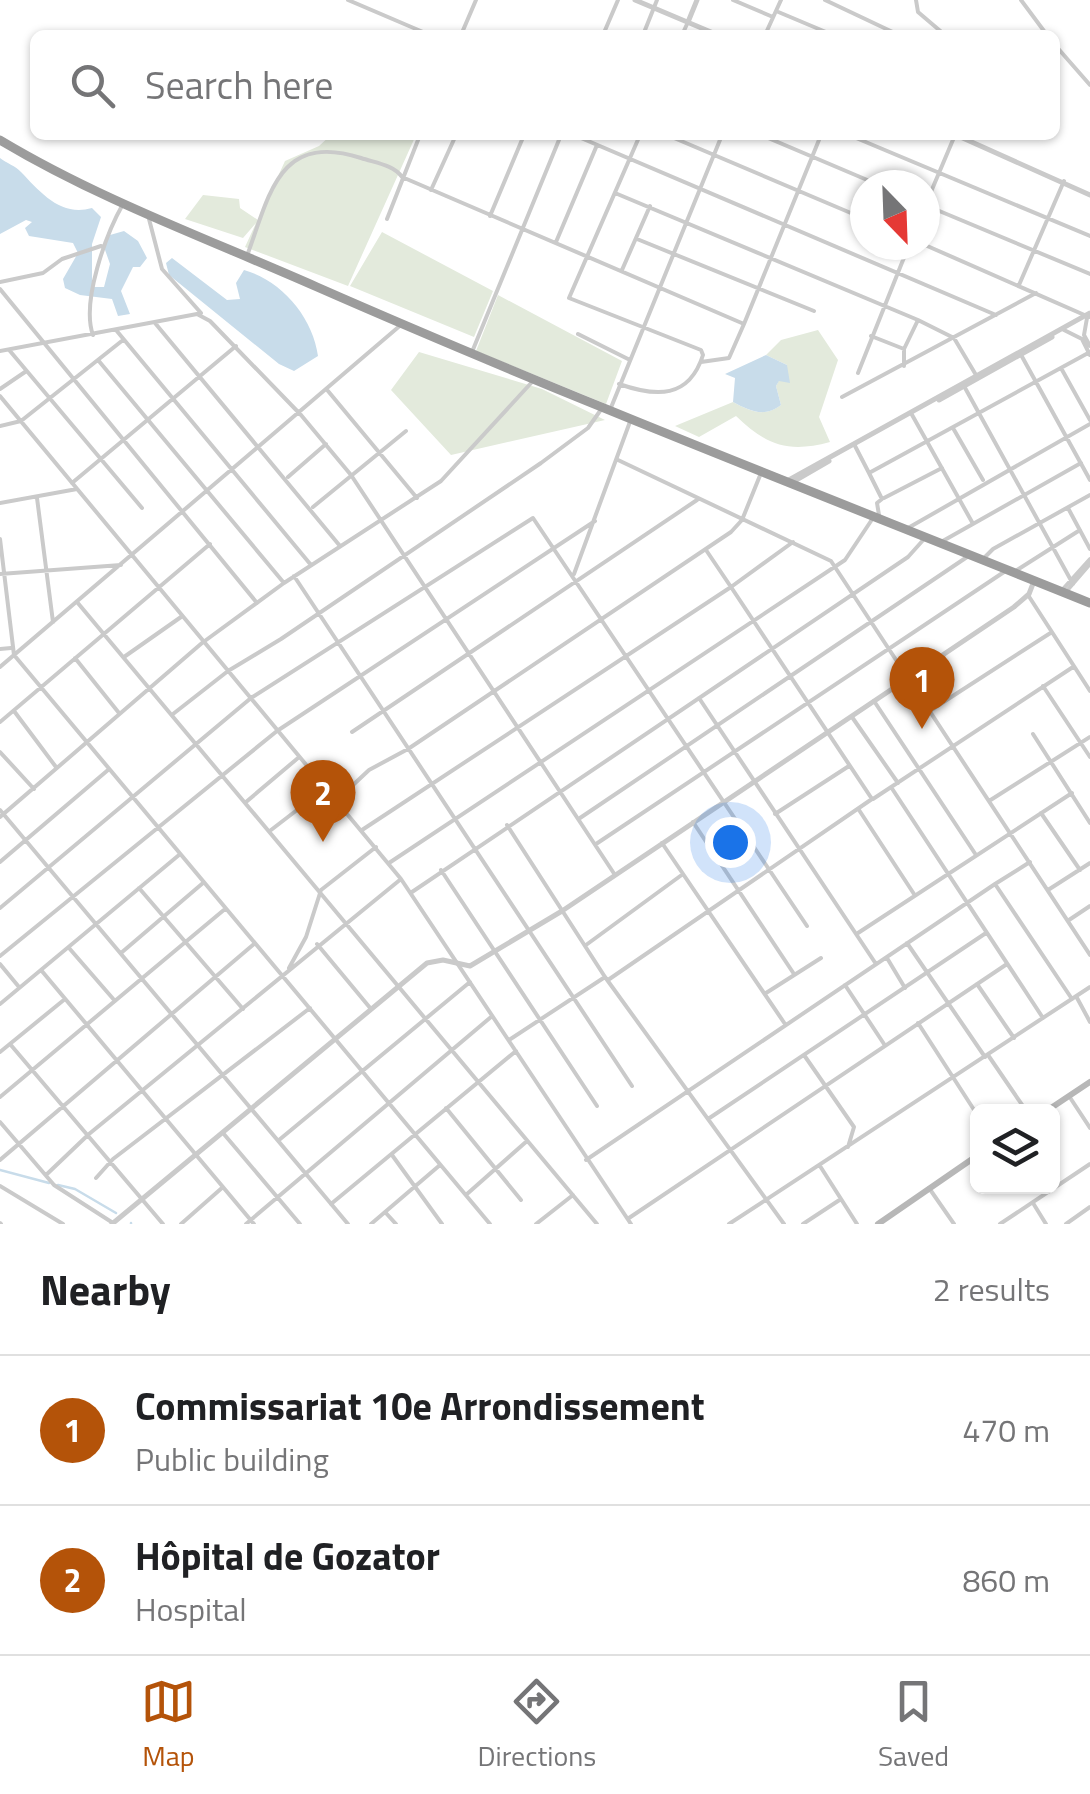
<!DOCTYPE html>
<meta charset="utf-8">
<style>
:root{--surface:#fff;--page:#f6f6f6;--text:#202124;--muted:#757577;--line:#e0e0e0;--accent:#b45309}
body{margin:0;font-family:"Titillium Web",sans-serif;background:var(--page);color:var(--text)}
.controls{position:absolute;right:30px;bottom:30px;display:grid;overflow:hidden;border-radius:15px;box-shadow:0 2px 8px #0004}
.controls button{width:90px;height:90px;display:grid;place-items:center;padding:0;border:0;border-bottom:2px solid var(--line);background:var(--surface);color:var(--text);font:50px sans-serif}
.compass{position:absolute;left:850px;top:170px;width:90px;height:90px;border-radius:50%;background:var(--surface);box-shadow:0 2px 8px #0004;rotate:157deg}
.you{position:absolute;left:730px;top:842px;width:35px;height:35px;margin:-25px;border:8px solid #fff;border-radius:50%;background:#1a73e8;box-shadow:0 0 0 15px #1a73e833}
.badge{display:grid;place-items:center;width:65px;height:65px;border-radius:50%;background:var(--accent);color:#fff;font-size:32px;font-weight:700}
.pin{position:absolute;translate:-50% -82px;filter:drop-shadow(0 2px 5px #0008)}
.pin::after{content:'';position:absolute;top:52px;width:35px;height:30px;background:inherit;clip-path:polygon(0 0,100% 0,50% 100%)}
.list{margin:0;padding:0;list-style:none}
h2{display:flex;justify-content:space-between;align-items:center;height:130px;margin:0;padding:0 40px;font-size:42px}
h2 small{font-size:32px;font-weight:400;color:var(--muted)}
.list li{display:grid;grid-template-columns:65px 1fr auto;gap:30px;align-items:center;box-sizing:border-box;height:150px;padding:0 40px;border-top:2px solid var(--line)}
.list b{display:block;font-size:38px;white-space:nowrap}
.list p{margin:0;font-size:32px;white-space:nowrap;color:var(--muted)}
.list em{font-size:32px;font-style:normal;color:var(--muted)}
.icon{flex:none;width:55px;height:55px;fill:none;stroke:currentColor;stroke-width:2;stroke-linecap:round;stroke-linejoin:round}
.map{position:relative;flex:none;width:1090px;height:1224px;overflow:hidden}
.search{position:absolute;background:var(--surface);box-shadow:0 2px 8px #0004;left:30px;right:30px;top:30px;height:110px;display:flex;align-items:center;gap:25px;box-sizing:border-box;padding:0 35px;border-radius:15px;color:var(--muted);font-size:38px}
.sheet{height:430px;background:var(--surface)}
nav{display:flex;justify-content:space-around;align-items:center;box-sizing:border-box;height:140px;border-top:2px solid var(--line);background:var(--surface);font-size:28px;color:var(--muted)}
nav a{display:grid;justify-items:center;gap:5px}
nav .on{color:var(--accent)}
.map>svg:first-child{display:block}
.green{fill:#e3eadc}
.water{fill:#c8dcea}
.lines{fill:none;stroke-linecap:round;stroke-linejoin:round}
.stream{stroke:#c8dcea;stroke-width:2.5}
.minor{stroke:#cacaca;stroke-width:4}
.tertiary{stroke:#cacaca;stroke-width:5}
.secondary{stroke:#b7b7b7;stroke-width:6}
.trunk{stroke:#9c9c9c;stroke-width:9}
</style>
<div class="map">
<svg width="1090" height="1224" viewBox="0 0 1090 1224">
<rect width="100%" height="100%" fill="#fff"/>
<path class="green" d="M 331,135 L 416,135 L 348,286 L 245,247 L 256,223 L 243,238 L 185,219 L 203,195 L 239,199 L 240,208 L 258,220 L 285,161 L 319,146 Z
M 382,232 L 493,291 L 474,337 L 350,286 Z
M 498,295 L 622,361 L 606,404 L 476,351 Z
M 818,330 L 838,360 L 819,417 L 830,442 C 789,453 767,446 736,416 L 699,437 L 675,426 L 733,402 C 750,411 763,418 781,405 L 776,386 L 787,365 L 766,355 L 781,340 Z
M 419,352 L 542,389 L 605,420 L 451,455 L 391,390 Z"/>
<path class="water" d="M 0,158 C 6,163 16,166 21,172 C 41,193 61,217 92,208 L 101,217 L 92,244 L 92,287 L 104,287 L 110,264 L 104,247 L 110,235 L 124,231 L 138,241 L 147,258 L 140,267 L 133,267 L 121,291 L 130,314 L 118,316 L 112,299 L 80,295 L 65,288 L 63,279 L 78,253 L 73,243 L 29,236 L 25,228 L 32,222 L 26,220 L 0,234 Z
M 172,258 L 227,300 L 240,299 L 236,283 L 244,270 C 281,280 313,317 318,356 L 294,371 L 279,364 L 169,275 L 166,263 Z
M 766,355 L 787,365 L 790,383 L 779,381 L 776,386 L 781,405 C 764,418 750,411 733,402 L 735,378 L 725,374 Z"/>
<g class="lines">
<path class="stream" d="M 0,1170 L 49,1183
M 58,1185 L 75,1189 L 116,1213
M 131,1223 L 131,1224"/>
<path class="minor" d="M 348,0 L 430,35
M 733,0 L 773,17
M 825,0 L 899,35
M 916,0 L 918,12 L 945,35
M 1021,0 L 1047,35
M 776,11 L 833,35
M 461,35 L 476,0
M 603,35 L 618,0
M 643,35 L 657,0
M 682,35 L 688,22
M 765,35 L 781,0
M 1055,45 L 1090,85
M 574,135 L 996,315
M 667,135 L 865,219
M 761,135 L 879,185
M 849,135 L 1090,236
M 431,190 L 456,135
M 615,193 L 918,320 L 954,338 L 976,375
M 925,205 L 1090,274
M 925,206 L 955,135
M 490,216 L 524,135
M 149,219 L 162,269 L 201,313
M 387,219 L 420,135
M 637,239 L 814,311
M 556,242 L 597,145
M 925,245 L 1089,317
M 247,256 C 270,193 279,132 361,158 C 376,163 394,165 402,177 L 744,324 L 729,358 L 701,362
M 622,270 L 650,206
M 0,282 L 43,273 L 62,259 L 101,246
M 1019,285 L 1064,181
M 0,289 L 257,603
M 1087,318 L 1084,335 L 1090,346
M 155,323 L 340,546
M 744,324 L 821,135
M 116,330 L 311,565
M 1064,330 L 1082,339 L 1090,355
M 578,334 L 628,359
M 93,335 C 81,302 106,234 123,204
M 871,336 L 904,349
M 0,351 L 197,314 L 210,321 L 301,415 L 351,475 L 615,875
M 10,351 L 142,508
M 472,352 L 561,135
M 1020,353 L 1090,480
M 98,360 L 284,583
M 904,366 L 904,349 L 918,320
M 1061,368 L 1090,420
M 858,373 L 909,245
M 619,384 C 656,397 689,399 703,355 L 701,350 L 569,298 L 640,135
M 964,386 L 1073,584
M 0,389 L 25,372
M 328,391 L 417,498
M 0,396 L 401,879 L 631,1224
M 842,397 L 1036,293
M 610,410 L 722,135
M 911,413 L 972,522
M 0,426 L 21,421 L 123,340
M 953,428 L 983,480
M 854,444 L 869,473
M 618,460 L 831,561 L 1090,955
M 288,477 L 326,444
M 72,483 L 236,346
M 37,498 L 53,622
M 884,498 L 942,468
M 0,503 L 77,489
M 313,507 L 406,431
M 1068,508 L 1090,549
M 879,515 L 877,503 L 882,499 L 869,473 L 1090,352
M 908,528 L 1090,424
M 0,539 L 14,655 L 490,1224
M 941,542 L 1081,463
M 983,559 L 993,549 L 1090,495
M 1017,570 L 1080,530
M 0,574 L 121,565
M 574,574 L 631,419
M 294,576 L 632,1086
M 1063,589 L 1090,559
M 1065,593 L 1090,564
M 1028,595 L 1090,691
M 77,602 L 597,1224
M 0,649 L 11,648
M 124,657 L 181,617
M 75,658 L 119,713
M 0,667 L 402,324
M 1043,686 L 1090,757
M 699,698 L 876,964
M 874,701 L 976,855
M 14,711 L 56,767
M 928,712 L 1052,632
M 173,714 L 228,671 L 281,639 L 541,463 L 588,428 L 600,411
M 852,717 L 898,783
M 0,722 L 210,544
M 352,732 L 697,500
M 1033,734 L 1090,823
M 0,752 L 34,789
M 891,787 L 1043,1018
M 873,799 L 1073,667
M 336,801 L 369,770 L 408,749 L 731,532 L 742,520 L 761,473
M 989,801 L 1090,737
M 246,802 L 298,758
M 0,810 L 348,1224
M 859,810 L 914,894
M 1041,813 L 1080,870
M 775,814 L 849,766
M 0,817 L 202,643 L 284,583 L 441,481 L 532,382
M 580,818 L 970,555
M 693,822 L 794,974
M 507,825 L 605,977 L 784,1224
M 271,830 L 323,790
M 362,830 L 731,587 L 706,550
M 662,843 L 785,1024
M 596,844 L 1007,570
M 0,862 L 108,770
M 1030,862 L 995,884 L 1072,999
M 389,863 L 845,560 L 873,518
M 441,870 L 597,1106
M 139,888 L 243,1009
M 1048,890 L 1090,863
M 412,892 L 908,557 L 925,538
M 0,908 L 251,698 L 533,518 L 807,926
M 1069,920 L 1090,906
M 858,933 L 1072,793
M 907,943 L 985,1057
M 317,944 L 371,1009
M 586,945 L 683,874
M 69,948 L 115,1001
M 121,953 L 203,883
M 0,956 L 277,731 L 595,521
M 887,958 L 905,988
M 0,964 L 19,987
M 289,968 L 306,937 L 321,890 L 376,847
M 41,970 L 254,1224
M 608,980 L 872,799 L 731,587 L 793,542
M 977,984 L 1014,1038
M 845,985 L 884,1044
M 766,993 L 821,958
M 1076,996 L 1090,1022
M 0,1004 L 179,855
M 918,1023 L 978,1116
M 509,1040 L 605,977
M 10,1044 L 163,1224
M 0,1052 L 65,999
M 804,1055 L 854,1127 L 848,1147
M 988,1055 L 1027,1112
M 1069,1096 L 1090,1128
M 0,1097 L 225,909
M 446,1108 L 521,1200
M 708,1119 L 986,933
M 0,1122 L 54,1185 L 113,1223
M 223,1133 L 300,1224
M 279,1140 L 470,982
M 392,1155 L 442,1224
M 0,1160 L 254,944
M 586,1160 L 995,884
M 820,1166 L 857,1224
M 46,1175 L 89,1134 L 401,879
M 96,1178 L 113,1159 L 310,1008
M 0,1186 L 63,1224
M 929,1188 L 954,1224
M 467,1194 L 527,1141
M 1033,1203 L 1046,1224
M 331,1204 L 516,1051
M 385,1212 L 396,1224
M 629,1218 L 1007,964
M 0,1223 L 1,1224
M 181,1224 L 223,1187
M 246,1224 L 491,1017
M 371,1224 L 440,1165
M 536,1224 L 573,1195
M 729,1224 L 1090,987
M 803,1224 L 841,1199
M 1000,1224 L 1090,1164
M 1066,1224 L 1090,1207"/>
<path class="tertiary" d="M 635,0 L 718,35
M 688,22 L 697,0
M 956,135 L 1090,195
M 939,400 L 1052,337
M 787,481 L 1090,313
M 791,483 L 829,461
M 112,1224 L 427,963 L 443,960 L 470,966 L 562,911 L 1014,607 L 1029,594 L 1034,581"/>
<path class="secondary" d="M 1045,1112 L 1090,1082
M 878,1224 L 978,1155"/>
<path class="trunk" d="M 0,140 C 100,200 211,240 317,287 C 572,399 832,499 1090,603"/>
</g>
</svg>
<div class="controls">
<button><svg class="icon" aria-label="layers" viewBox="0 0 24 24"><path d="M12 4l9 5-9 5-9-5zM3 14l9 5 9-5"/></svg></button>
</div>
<svg class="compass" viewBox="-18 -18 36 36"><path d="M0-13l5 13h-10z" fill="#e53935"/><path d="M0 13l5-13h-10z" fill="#757577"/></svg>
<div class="you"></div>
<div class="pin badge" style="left:922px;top:729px">1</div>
<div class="pin badge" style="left:323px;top:842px">2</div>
<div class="search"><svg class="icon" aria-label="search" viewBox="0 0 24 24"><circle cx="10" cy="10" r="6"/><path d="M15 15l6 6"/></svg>Search here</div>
</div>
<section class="sheet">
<h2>Nearby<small>2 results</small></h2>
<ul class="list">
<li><span class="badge">1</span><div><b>Commissariat 10e Arrondissement</b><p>Public building</p></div><em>470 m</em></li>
<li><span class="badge">2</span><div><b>Hôpital de Gozator</b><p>Hospital</p></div><em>860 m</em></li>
</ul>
</section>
<nav>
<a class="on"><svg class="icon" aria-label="map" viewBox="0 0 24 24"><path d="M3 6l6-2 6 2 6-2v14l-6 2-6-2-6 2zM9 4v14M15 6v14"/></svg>Map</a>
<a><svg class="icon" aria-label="directions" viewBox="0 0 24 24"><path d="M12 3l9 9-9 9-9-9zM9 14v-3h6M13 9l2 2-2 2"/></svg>Directions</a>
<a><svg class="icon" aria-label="saved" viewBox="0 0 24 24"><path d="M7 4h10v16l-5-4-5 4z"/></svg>Saved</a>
</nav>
